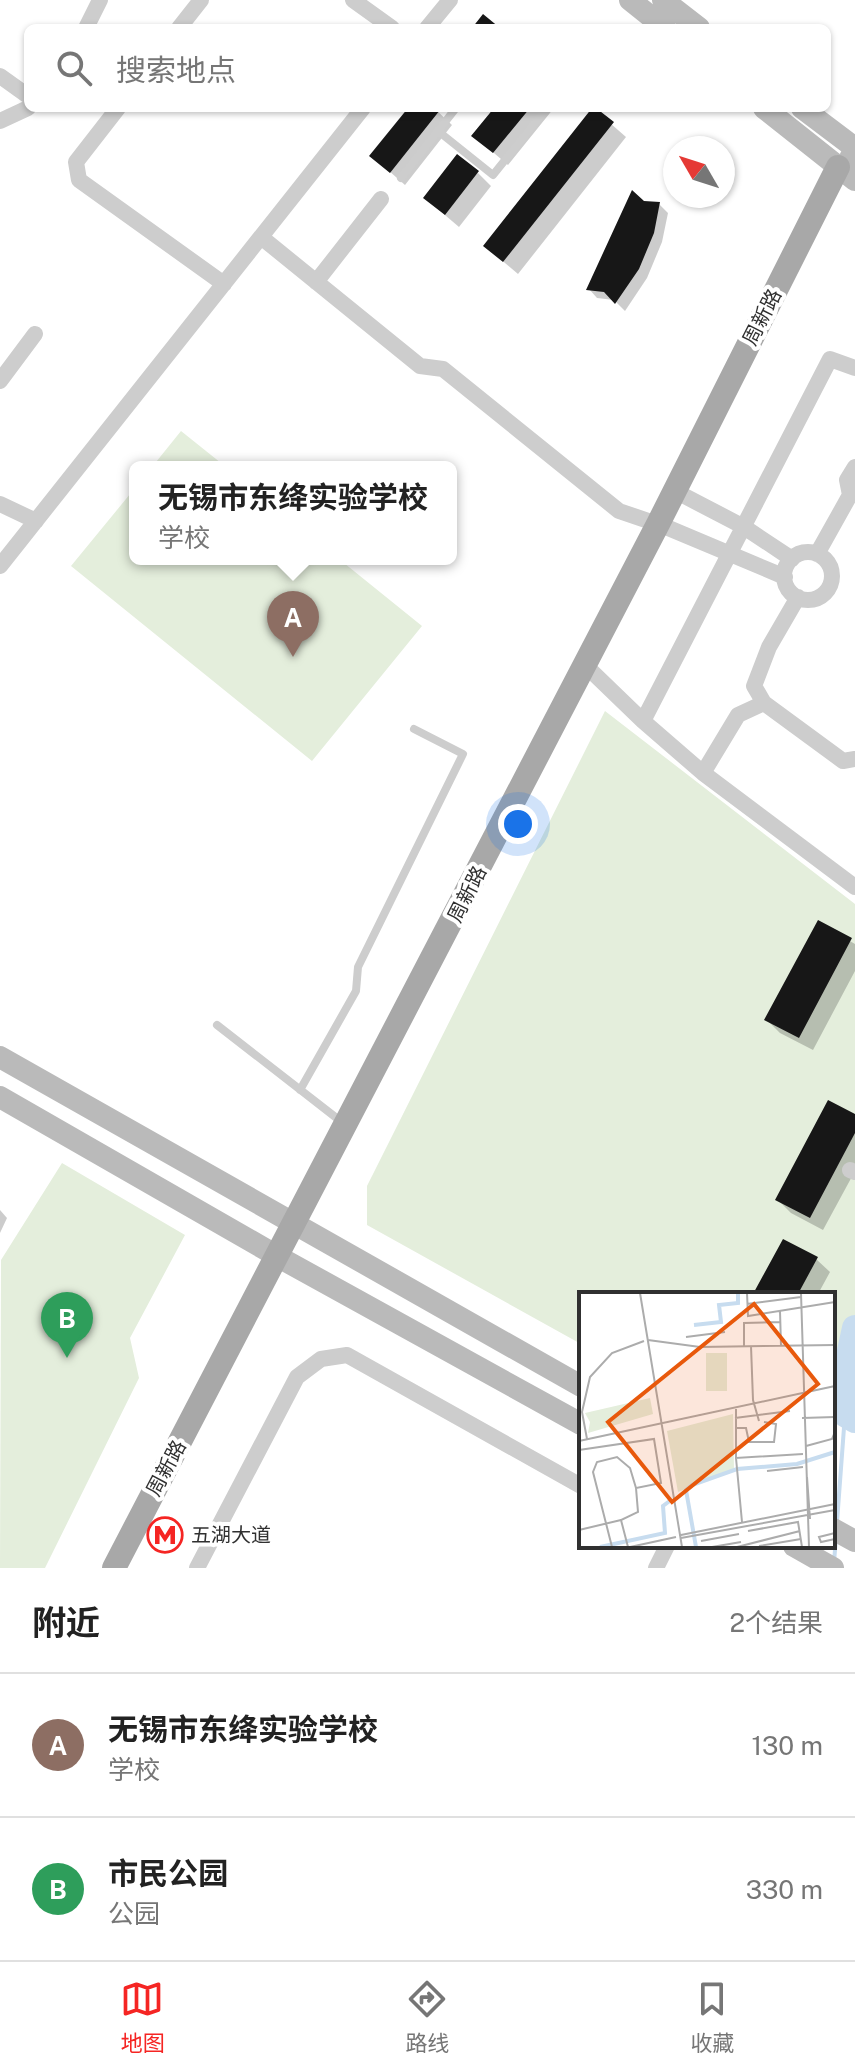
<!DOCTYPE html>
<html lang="zh">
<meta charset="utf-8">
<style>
:root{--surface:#fff;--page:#f6f6f6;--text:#222;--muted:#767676;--line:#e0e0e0;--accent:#f52523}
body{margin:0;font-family:"Public Sans","Noto Sans SC",sans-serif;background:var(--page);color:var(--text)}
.compass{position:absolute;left:663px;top:136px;width:72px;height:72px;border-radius:50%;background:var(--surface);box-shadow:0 2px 6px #0004;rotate:309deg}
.you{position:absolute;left:518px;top:824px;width:28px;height:28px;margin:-20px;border:6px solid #fff;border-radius:50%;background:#1a73e8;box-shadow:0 0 0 12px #1a73e833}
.badge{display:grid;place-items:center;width:52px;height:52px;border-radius:50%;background:var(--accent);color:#fff;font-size:26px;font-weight:700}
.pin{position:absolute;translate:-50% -66px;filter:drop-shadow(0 2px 4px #0008)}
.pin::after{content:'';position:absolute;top:42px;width:28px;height:24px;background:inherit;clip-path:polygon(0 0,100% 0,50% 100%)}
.popup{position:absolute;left:129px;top:461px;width:328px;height:104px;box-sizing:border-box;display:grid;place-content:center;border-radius:12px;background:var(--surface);filter:drop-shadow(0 2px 6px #0005);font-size:26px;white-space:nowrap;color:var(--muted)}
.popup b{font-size:30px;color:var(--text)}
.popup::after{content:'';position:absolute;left:50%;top:100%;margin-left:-16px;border:16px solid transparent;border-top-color:var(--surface)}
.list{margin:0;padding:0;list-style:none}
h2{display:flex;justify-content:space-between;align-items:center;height:104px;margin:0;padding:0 32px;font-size:34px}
h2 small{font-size:26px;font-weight:400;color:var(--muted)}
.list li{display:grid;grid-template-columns:52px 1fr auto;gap:24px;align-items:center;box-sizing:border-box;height:144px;padding:0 32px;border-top:2px solid var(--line)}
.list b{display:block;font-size:30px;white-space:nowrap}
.list p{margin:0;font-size:26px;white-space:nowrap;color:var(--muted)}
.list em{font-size:26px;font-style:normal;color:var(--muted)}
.icon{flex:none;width:44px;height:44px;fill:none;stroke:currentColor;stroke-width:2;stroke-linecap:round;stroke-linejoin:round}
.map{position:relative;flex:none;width:855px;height:1568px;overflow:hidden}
.search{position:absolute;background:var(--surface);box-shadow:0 2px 6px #0004;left:24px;right:24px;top:24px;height:88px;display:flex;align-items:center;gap:20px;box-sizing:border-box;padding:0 28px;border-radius:12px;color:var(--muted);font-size:30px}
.sheet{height:392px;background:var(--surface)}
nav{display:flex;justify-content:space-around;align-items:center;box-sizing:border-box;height:112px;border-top:2px solid var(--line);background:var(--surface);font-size:22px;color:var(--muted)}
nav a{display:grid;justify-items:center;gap:4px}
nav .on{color:var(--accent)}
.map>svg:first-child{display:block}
.green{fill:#e4eedc}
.shadow{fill:#0003}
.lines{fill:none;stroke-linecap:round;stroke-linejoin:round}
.stream{stroke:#c7dcef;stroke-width:4}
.river{stroke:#c7dcef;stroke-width:26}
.building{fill:#171717}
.lane{stroke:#cdcdcd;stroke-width:8}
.street{stroke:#cdcdcd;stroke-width:16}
.secondary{stroke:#bababa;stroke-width:22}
.primary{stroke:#a8a8a8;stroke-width:24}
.labels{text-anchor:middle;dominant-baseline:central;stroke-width:8;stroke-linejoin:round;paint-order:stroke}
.street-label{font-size:20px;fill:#303030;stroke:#fff}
.poi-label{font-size:20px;fill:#303030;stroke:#fff;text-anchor:start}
.inset-river{fill:none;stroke:#c7dcef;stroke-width:4}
.inset-road{fill:none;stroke:#acacac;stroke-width:2}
.view{fill:#e8590c;fill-opacity:0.15;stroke:#e8590c;stroke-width:4}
.inset-edge{fill:none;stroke:#303030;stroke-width:4}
</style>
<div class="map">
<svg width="855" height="1568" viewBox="0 0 855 1568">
<rect width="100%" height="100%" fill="#fff"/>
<path class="green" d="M 181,431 L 226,467 L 152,467 Z
M 135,488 L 135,559 L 339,559 L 422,626 L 312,761 L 71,566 Z
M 605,711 L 855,904 L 855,1315 L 833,1380 L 833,1294 L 581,1294 L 581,1344 L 367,1225 L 367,1186 Z
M 62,1163 L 185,1235 L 130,1338 L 139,1378 L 45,1568 L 0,1568 L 1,1260 Z"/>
<path class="shadow" d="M 410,108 L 434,108 L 452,125 L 405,185 L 372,156 Z
M 496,108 L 554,108 L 508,165 L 474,136 Z
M 594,109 L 626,137 L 518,274 L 485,246 Z
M 478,173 L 491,186 L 459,227 L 425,198 Z
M 659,204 L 668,213 L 662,242 L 647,278 L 625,311 L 614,300 L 597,298 L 589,289 Z
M 818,923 L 855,944 L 855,971 L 813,1050 L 780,1033 L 766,1019 Z
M 855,1116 L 855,1171 L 823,1230 L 791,1213 L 777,1199 Z
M 0,1210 L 7,1218 L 0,1233 Z
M 816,1259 L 830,1272 L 818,1294 L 755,1294 Z"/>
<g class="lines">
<path class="stream" d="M 837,1522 L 845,1414
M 834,1562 L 836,1538"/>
<path class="river" d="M 855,1328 L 850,1351 L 845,1414 L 855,1420"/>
</g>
<path class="building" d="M 483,14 L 500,28 L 472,28 Z
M 408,108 L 440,110 L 390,173 L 369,156 Z
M 494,108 L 530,108 L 493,153 L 471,136 Z
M 592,108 L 596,108 L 614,122 L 503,262 L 483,246 Z
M 457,154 L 479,171 L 445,215 L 423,198 Z
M 632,190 L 644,201 L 660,202 L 654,233 L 639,269 L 615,304 L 604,292 L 586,290 Z
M 818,920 L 852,938 L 799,1038 L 764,1020 Z
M 828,1100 L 855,1114 L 855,1133 L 810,1218 L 775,1200 Z
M 783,1239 L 818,1257 L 798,1294 L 753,1294 Z"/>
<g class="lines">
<path class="lane" d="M 438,131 L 493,175 L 547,108
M 401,178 L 456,108
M 217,1025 L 343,1123
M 300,1090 L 356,991 L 358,967 L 463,754 L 414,729"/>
<path class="street" d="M 353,0 L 392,28
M 86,28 L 100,0
M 179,28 L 201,0
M 427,28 L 450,0
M 0,76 L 28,96
M 118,108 L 76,162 L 79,180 L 224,284
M 0,121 L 28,108
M 261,237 L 420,366 L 443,369 L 619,511 L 666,527 L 785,577
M 316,282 L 381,199
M 0,381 L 35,334
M 675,491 L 744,527 L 792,559
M 850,495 L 847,480 L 855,467
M 0,504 L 36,521
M784 576a24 24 0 1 1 48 0a24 24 0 1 1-48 0Z
M 817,554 L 850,495 L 855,492
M 0,566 L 363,108
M 585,665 L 643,721 L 703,773 L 855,887
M 764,703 L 754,686 L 769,647 L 798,597
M 643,721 L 830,359 L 855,368
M 703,773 L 738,715 L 764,703 L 843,761 L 855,759
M 850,1170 L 855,1172
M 197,1568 L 297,1377 L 321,1359 L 347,1355 L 581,1486
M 656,1568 L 667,1546"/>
<path class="secondary" d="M 630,0 L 665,28
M 663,0 L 699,28
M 764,108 L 855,180
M 802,108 L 855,148 L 844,171
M 0,1057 L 581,1386
M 0,1097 L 284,1260 L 581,1424
M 833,1529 L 855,1541
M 794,1546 L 833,1568"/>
<path class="primary" d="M 114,1568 L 658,524 L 838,167"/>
</g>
<defs>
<symbol id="metro-ring" viewBox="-11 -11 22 22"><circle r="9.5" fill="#fff" stroke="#f52523" stroke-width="1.5"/><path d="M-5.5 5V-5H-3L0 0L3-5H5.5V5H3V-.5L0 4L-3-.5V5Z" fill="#f52523"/></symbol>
</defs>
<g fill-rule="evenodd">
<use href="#metro-ring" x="145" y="1515" width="40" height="40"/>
</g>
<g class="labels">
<g class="street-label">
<text transform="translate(762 317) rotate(-63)">周新路</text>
<text transform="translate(467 894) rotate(-63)">周新路</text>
<text transform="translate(166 1468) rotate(-62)">周新路</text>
</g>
<g class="poi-label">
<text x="191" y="1535">五湖大道</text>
</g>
</g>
<g transform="translate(579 1292)">
<rect width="256" height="256" fill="#fff"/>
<path d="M 127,61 L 148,61 L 148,99 L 127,99 ZM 71,106 L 74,122 L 9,141 L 11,130 L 6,121 ZM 154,122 L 155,178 L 99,200 L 88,139 Z" fill="#e4eedc"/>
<path class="inset-river" d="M 115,33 L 142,30 L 140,13 L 159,11 L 159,1M 21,255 L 86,241 L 84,214 L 92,208M 117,255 L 107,198 L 113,193 L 158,177 L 218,172 L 256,160"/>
<path class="inset-road" d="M 61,1 L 103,255M 168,1 L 169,24 L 256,10M 222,1 L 230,255M 168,12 L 222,5M 201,19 L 202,54M 107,45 L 146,40M 69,48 L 121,55 L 256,53M 165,54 L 165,31 L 201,30M 172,54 L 174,108 L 180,129M 157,117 L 157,166 L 224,162M 156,126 L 211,119M 223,126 L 256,125M 156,136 L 167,136 L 170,150 L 195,150 L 197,132 L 185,130M 8,147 L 3,120 L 11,85 L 33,61 L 65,49M 0,149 L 256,94M 227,154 L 253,147 L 256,140M 0,158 L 75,147 L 82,191 L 57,196 L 59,220 L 42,228 L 49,255M 157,166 L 163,230M 188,179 L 224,175M 228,185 L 231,227M 0,238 L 42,228M 169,239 L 219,230 L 223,255M 256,241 L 240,245 L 242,250 L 256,247M 102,243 L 256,212M 102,246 L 256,218M 122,249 L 160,242M 180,254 L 222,247M 33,255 L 14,180 L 18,170 L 38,165 L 51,176 L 57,196M 51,255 L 97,245M 133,255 L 162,250M 158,255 L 221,239"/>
<path class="view" d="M 175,12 L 239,92 L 93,210 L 29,130 Z"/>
<rect width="256" height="256" class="inset-edge"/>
</g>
</svg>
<svg class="compass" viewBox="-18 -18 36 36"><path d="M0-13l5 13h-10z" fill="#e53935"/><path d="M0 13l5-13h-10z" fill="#767676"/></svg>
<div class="you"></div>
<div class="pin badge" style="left:293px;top:657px;background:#8d6e63">A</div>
<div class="popup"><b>无锡市东绛实验学校</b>学校</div>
<div class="pin badge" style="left:67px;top:1358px;background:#2e9e5b">B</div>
<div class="search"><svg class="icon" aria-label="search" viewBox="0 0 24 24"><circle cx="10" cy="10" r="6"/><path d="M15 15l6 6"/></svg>搜索地点</div>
</div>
<section class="sheet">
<h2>附近<small>2个结果</small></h2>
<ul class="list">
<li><span class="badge" style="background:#8d6e63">A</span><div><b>无锡市东绛实验学校</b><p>学校</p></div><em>130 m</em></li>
<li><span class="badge" style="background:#2e9e5b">B</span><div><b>市民公园</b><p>公园</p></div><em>330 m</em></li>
</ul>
</section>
<nav>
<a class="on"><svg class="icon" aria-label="map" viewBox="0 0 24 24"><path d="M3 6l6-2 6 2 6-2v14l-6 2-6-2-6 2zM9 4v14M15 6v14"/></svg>地图</a>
<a><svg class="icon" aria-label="directions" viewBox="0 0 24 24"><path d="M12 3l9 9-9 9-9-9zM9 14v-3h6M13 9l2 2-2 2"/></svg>路线</a>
<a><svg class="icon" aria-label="saved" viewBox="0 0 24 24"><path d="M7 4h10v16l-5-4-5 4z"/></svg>收藏</a>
</nav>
